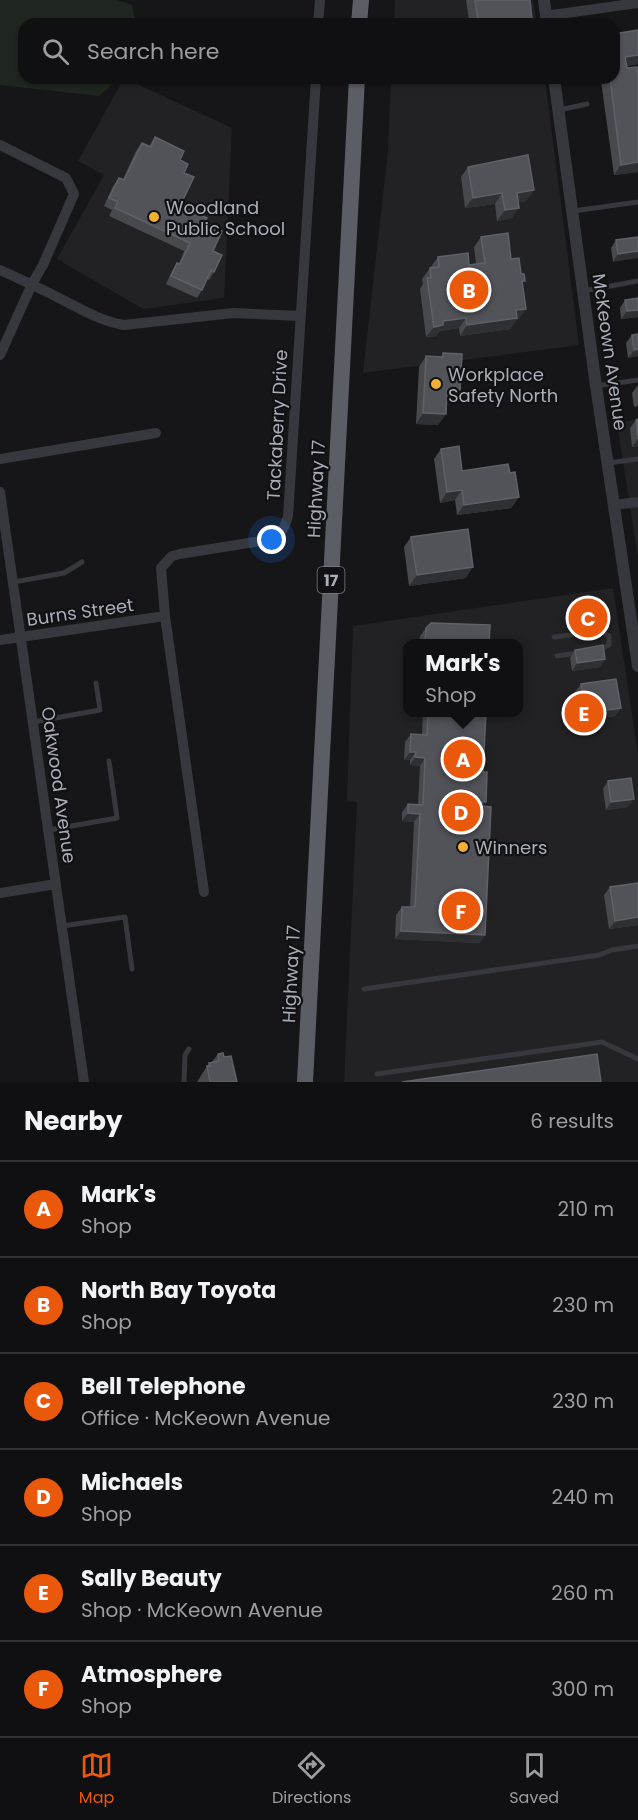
<!DOCTYPE html>
<meta charset="utf-8">
<style>
:root{--surface:#101012;--page:#1e1e20;--text:#f1f3f6;--muted:#9c9d9f;--line:#303032;--accent:#ea580c}
body{margin:0;font-family:Poppins,sans-serif;background:var(--page);color:var(--text)}
.you{position:absolute;left:272px;top:540px;width:21px;height:21px;margin:-15px;border:4px solid #fff;border-radius:50%;background:#1a73e8;box-shadow:0 0 0 9px #1a73e833}
.badge{display:grid;place-items:center;width:39px;height:39px;border-radius:50%;background:var(--accent);color:#fff;font-size:20px;font-weight:700}
.pin{position:absolute;translate:-50% -50%;border:3px solid #fff;box-shadow:0 2px 6px #0006}
.popup{position:absolute;left:403px;top:639px;width:120px;height:78px;box-sizing:border-box;display:grid;place-content:center;border-radius:12px;background:var(--surface);filter:drop-shadow(0 2px 4px #0005);font-size:20px;white-space:nowrap;color:var(--muted)}
.popup b{font-size:22px;color:var(--text)}
.popup::after{content:'';position:absolute;left:50%;top:100%;margin-left:-12px;border:12px solid transparent;border-top-color:var(--surface)}
.list{margin:0;padding:0;list-style:none}
h2{display:flex;justify-content:space-between;align-items:center;height:78px;margin:0;padding:0 24px;font-size:26px}
h2 small{font-size:20px;font-weight:400;color:var(--muted)}
.list li{display:grid;grid-template-columns:39px 1fr auto;gap:18px;align-items:center;box-sizing:border-box;height:96px;padding:0 24px;border-top:2px solid var(--line)}
.list b{display:block;font-size:22px;white-space:nowrap}
.list p{margin:0;font-size:20px;white-space:nowrap;color:var(--muted)}
.list em{font-size:20px;font-style:normal;color:var(--muted)}
.icon{flex:none;width:33px;height:33px;fill:none;stroke:currentColor;stroke-width:2;stroke-linecap:round;stroke-linejoin:round}
.map{position:relative;flex:none;width:638px;height:1082px;overflow:hidden}
.search{position:absolute;background:var(--surface);box-shadow:0 2px 4px #0004;left:18px;right:18px;top:18px;height:66px;display:flex;align-items:center;gap:15px;box-sizing:border-box;padding:0 21px;border-radius:18px;color:var(--muted);font-size:22px}
.sheet{height:654px;background:var(--surface)}
nav{display:flex;justify-content:space-around;align-items:center;box-sizing:border-box;height:84px;border-top:2px solid var(--line);background:var(--surface);font-size:16px;color:var(--muted)}
nav a{display:grid;justify-items:center;gap:3px}
nav .on{color:var(--accent)}
.map>svg:first-child{display:block}
.built{fill:#222225;fill-rule:evenodd}
.green{fill:#1e261f}
.lines{fill:none;stroke-linecap:round;stroke-linejoin:round}
.service{stroke:#37383d;stroke-width:5}
.minor{stroke:#37383d;stroke-width:10}
.tertiary{stroke:#37383d;stroke-width:12}
.trunk{stroke:#5b5e65;stroke-width:16}
.wall{fill:#47494d}
.shaded-wall{fill:#2f3033}
.building{fill:#525359;stroke:#5f6168;stroke-width:1.5}
.poi-dot{fill:#f2b134;stroke:#111113;stroke-width:2}
.labels{text-anchor:middle;dominant-baseline:central;stroke-width:4.5;stroke-linejoin:round;paint-order:stroke}
.shield{fill:#111113;stroke:#7b7e86;stroke-width:1.5}
.shield-label{font-size:16px;font-weight:bold;fill:#a8adb8}
.poi-label{font-size:18px;fill:#a8adb8;stroke:#111113;text-anchor:start}
.street-label{font-size:18px;fill:#a8adb8;stroke:#111113}
</style>
<div class="map">
<svg width="638" height="1082" viewBox="0 0 638 1082">
<rect width="100%" height="100%" fill="#161618"/>
<path class="built" d="M 395,0 L 533,0 L 537,24 L 394,24 Z
M 124,78 L 232,128 L 224,298 L 143,309 L 57,259 L 104,175 L 78,161 Z
M 391,78 L 545,78 L 579,345 L 363,373 L 388,151 Z
M 638,419 L 638,558 L 617,423 Z
M 613,588 L 638,754 L 638,1082 L 344,1082 L 357,802 L 347,801 L 353,626 ZM 408,644 L 518,644 L 518,712 L 408,712 Z"/>
<path class="green" d="M 0,0 L 117,0 L 132,5 L 135,20 L 134,24 L 24,24 L 24,78 L 116,78 L 114,83 L 99,96 L 0,85 Z"/>
<g class="lines">
<path class="service" d="M 559,110 L 587,104
M 573,211 L 638,202
M 583,291 L 638,281
M 596,386 L 638,380
M 608,463 L 638,459
M 14,582 L 64,573 L 82,562
M 554,637 L 600,631 L 609,636 L 609,645 L 598,650
M 557,656 L 577,653
M 33,722 L 100,710 L 96,683
M 49,830 L 117,818 L 109,761
M 62,926 L 125,917 L 132,969
M 364,989 L 599,955 L 612,950 L 638,946
M 377,1074 L 602,1042 L 638,1059
M 184,1082 L 185,1055 L 189,1049"/>
<path class="minor" d="M 545,16 L 638,3
M 318,24 L 320,0
M 0,145 L 66,178 L 74,194 L 43,265 L 32,284 L 0,355
M 0,270 C 20,279 40,288 59,298 C 81,309 100,321 124,325 L 233,313 L 300,316
M 0,459 L 156,433
M 0,492 L 84,1082
M 614,505 L 638,502
M 0,640 L 165,616
M 204,892 L 165,616 L 161,568 L 172,556 L 180,554 L 273,539 C 282,533 285,527 288,516 L 316,78
M 0,893 L 56,884"/>
<path class="tertiary" d="M 544,0 L 547,24
M 554,78 L 596,386 L 638,666"/>
<path class="trunk" d="M 359,24 L 361,0
M 305,1082 L 357,78"/>
</g>
<path class="wall" d="M 466,0 L 513,0 L 530,24 L 458,24 L 460,22 L 469,20 Z
M 614,34 L 638,64 L 627,66 L 638,172 L 614,175 L 601,81 L 604,78 L 614,78 Z
M 459,78 L 501,78 L 459,84 Z
M 155,137 L 180,160 L 184,173 L 180,206 L 205,223 L 213,251 L 214,272 L 209,280 L 207,279 L 202,290 L 197,298 L 166,284 L 172,271 L 177,263 L 179,264 L 184,251 L 109,216 L 112,210 L 104,206 L 113,186 L 119,178 L 123,179 L 136,151 L 142,143 L 149,146 Z
M 468,167 L 534,190 L 526,201 L 519,202 L 512,218 L 497,221 L 495,204 L 465,208 L 461,177 Z
M 481,237 L 511,259 L 523,284 L 519,319 L 516,320 L 510,329 L 460,336 L 459,328 L 440,331 L 436,336 L 426,337 L 420,289 L 423,284 L 422,279 L 438,257 L 469,265 L 476,264 L 474,247 Z
M 638,237 L 613,262 L 611,248 L 616,240 Z
M 638,298 L 638,317 L 621,319 L 620,308 L 625,300 Z
M 638,334 L 638,356 L 628,358 L 626,343 L 632,335 Z
M 443,353 L 460,390 L 453,400 L 446,400 L 446,414 L 438,425 L 416,424 L 419,367 L 426,356 L 441,357 Z
M 638,385 L 638,406 L 634,407 L 632,393 Z
M 638,419 L 638,446 L 632,447 L 630,428 L 636,420 Z
M 441,449 L 462,471 L 510,473 L 519,497 L 511,508 L 457,515 L 455,500 L 440,503 L 434,459 Z
M 411,537 L 466,578 L 409,586 L 404,547 Z
M 585,611 L 595,618 L 593,621 L 584,622 L 583,614 Z
M 426,628 L 489,644 L 420,644 L 420,636 Z
M 575,650 L 605,659 L 600,667 L 572,671 L 570,658 Z
M 581,684 L 621,708 L 615,716 L 580,721 L 575,692 Z
M 423,712 L 486,712 L 483,772 L 485,935 L 479,943 L 395,939 L 396,915 L 402,907 L 410,907 L 414,822 L 402,821 L 402,812 L 408,804 L 418,805 L 420,766 L 410,765 L 410,760 L 404,760 L 405,742 L 411,734 L 422,734 Z
M 608,781 L 628,807 L 606,810 L 603,789 Z
M 638,883 L 638,925 L 609,929 L 604,895 L 610,887 Z
M 218,1054 L 224,1057 L 237,1082 L 197,1082 L 209,1063 L 211,1063 Z"/>
<path class="shaded-wall" d="M 532,20 L 530,24 L 515,24 L 516,23 Z
M 638,55 L 638,64 L 618,67 L 625,57 Z
M 463,78 L 501,78 L 459,84 Z
M 505,78 L 517,78 L 515,80 L 502,82 Z
M 638,162 L 638,172 L 614,175 L 621,165 Z
M 534,190 L 526,201 L 510,204 L 517,193 Z
M 502,193 L 495,204 L 465,208 L 473,198 Z
M 519,208 L 512,218 L 497,221 L 505,210 Z
M 638,251 L 638,258 L 613,262 L 618,254 Z
M 526,309 L 519,319 L 516,320 L 510,329 L 460,336 L 467,325 L 516,310 Z
M 638,310 L 638,317 L 621,319 L 627,311 Z
M 466,318 L 459,328 L 440,331 L 436,336 L 426,337 L 434,327 L 443,321 Z
M 638,349 L 638,356 L 628,358 L 634,350 Z
M 447,389 L 460,390 L 453,400 L 439,400 Z
M 423,413 L 446,414 L 438,425 L 416,424 Z
M 638,439 L 638,446 L 632,447 Z
M 462,490 L 455,500 L 440,503 L 447,492 Z
M 519,497 L 511,508 L 457,515 L 464,505 Z
M 473,567 L 466,578 L 409,586 L 417,575 Z
M 595,618 L 593,621 L 584,622 L 586,620 Z
M 605,659 L 600,667 L 572,671 L 577,663 Z
M 621,708 L 615,716 L 580,721 L 586,713 Z
M 410,752 L 416,752 L 410,760 L 404,760 Z
M 415,757 L 425,758 L 420,766 L 410,765 Z
M 634,799 L 628,807 L 606,810 L 611,802 Z
M 408,813 L 420,814 L 414,822 L 402,821 Z
M 638,917 L 638,925 L 609,929 L 615,921 Z
M 401,931 L 485,935 L 479,943 L 395,939 Z"/>
<path class="building" d="M 475,0 L 530,0 L 532,20 L 516,23 L 516,24 L 460,24 L 460,22 L 478,19 Z
M 638,30 L 638,55 L 625,57 L 627,68 L 637,67 L 638,78 L 638,162 L 621,165 L 610,78 L 614,78 L 614,34 Z
M 155,137 L 184,151 L 180,160 L 188,164 L 184,173 L 194,177 L 180,206 L 207,218 L 205,223 L 222,231 L 213,251 L 222,255 L 214,272 L 211,270 L 202,290 L 171,276 L 177,263 L 180,264 L 190,243 L 115,208 L 118,202 L 109,198 L 119,178 L 124,180 L 142,143 L 151,147 Z
M 528,155 L 534,190 L 517,193 L 519,208 L 505,210 L 502,193 L 473,198 L 468,167 Z
M 508,233 L 511,259 L 519,258 L 521,274 L 524,274 L 525,281 L 522,281 L 526,309 L 516,310 L 517,318 L 467,325 L 466,318 L 443,321 L 443,325 L 434,327 L 427,278 L 431,278 L 430,268 L 439,267 L 438,257 L 468,253 L 469,265 L 485,263 L 481,237 Z
M 638,237 L 638,251 L 618,254 L 616,240 Z
M 638,298 L 638,310 L 627,311 L 625,300 Z
M 638,334 L 638,349 L 634,350 L 632,335 Z
M 443,353 L 462,354 L 460,390 L 447,389 L 446,414 L 423,413 L 426,356 L 443,357 Z
M 638,419 L 638,439 L 636,420 Z
M 459,446 L 462,471 L 508,464 L 510,473 L 515,472 L 519,497 L 464,505 L 462,490 L 447,492 L 441,449 Z
M 468,529 L 473,567 L 417,575 L 411,537 Z
M 594,610 L 595,618 L 586,620 L 585,611 Z
M 431,623 L 490,625 L 489,644 L 425,643 L 426,628 Z
M 603,645 L 605,659 L 577,663 L 575,650 Z
M 616,679 L 621,708 L 586,713 L 581,684 Z
M 428,712 L 486,712 L 483,772 L 487,772 L 486,802 L 481,802 L 481,806 L 491,807 L 485,935 L 401,931 L 402,907 L 415,907 L 420,814 L 408,813 L 408,804 L 423,805 L 425,758 L 415,757 L 416,752 L 410,752 L 411,734 L 427,735 Z
M 631,778 L 634,799 L 611,802 L 608,781 Z
M 638,883 L 638,917 L 615,921 L 610,887 Z
M 223,1053 L 224,1057 L 231,1056 L 237,1082 L 210,1082 L 207,1066 L 210,1066 L 209,1063 L 219,1061 L 218,1054 Z
M 597,1054 L 601,1082 L 402,1082 Z"/>
<g class="poi-dot">
<circle cx="154" cy="217" r="6"/>
<circle cx="436" cy="384" r="6"/>
<circle cx="463" cy="847" r="6"/>
</g>
<g class="labels">
<rect class="shield" x="317.5" y="567" width="27" height="26" rx="4.5"/>
<g class="shield-label">
<text x="331" y="580">17</text>
</g>
<g class="poi-label">
<text x="166" y="207">Woodland<tspan x="166" dy="21">Public School</tspan></text>
<text x="448" y="374">Workplace<tspan x="448" dy="21">Safety North</tspan></text>
<text x="475" y="847">Winners</text>
</g>
<g class="street-label">
<text transform="translate(610 352) rotate(82)">McKeown Avenue</text>
<text transform="translate(277 425) rotate(-87)">Tackaberry Drive</text>
<text transform="translate(316 489) rotate(-87)">Highway 17</text>
<text transform="translate(80 612) rotate(-8)">Burns Street</text>
<text transform="translate(59 785) rotate(82)">Oakwood Avenue</text>
<text transform="translate(291 974) rotate(-87)">Highway 17</text>
</g>
</g>
</svg>
<div class="you"></div>
<div class="pin badge" style="left:463px;top:759px">A</div>
<div class="popup"><b>Mark's</b>Shop</div>
<div class="pin badge" style="left:469px;top:290px">B</div>
<div class="pin badge" style="left:588px;top:618px">C</div>
<div class="pin badge" style="left:461px;top:812px">D</div>
<div class="pin badge" style="left:584px;top:713px">E</div>
<div class="pin badge" style="left:461px;top:911px">F</div>
<div class="search"><svg class="icon" aria-label="search" viewBox="0 0 24 24"><circle cx="10" cy="10" r="6"/><path d="M15 15l6 6"/></svg>Search here</div>
</div>
<section class="sheet">
<h2>Nearby<small>6 results</small></h2>
<ul class="list">
<li><span class="badge">A</span><div><b>Mark's</b><p>Shop</p></div><em>210 m</em></li>
<li><span class="badge">B</span><div><b>North Bay Toyota</b><p>Shop</p></div><em>230 m</em></li>
<li><span class="badge">C</span><div><b>Bell Telephone</b><p>Office · McKeown Avenue</p></div><em>230 m</em></li>
<li><span class="badge">D</span><div><b>Michaels</b><p>Shop</p></div><em>240 m</em></li>
<li><span class="badge">E</span><div><b>Sally Beauty</b><p>Shop · McKeown Avenue</p></div><em>260 m</em></li>
<li><span class="badge">F</span><div><b>Atmosphere</b><p>Shop</p></div><em>300 m</em></li>
</ul>
</section>
<nav>
<a class="on"><svg class="icon" aria-label="map" viewBox="0 0 24 24"><path d="M3 6l6-2 6 2 6-2v14l-6 2-6-2-6 2zM9 4v14M15 6v14"/></svg>Map</a>
<a><svg class="icon" aria-label="directions" viewBox="0 0 24 24"><path d="M12 3l9 9-9 9-9-9zM9 14v-3h6M13 9l2 2-2 2"/></svg>Directions</a>
<a><svg class="icon" aria-label="saved" viewBox="0 0 24 24"><path d="M7 4h10v16l-5-4-5 4z"/></svg>Saved</a>
</nav>
